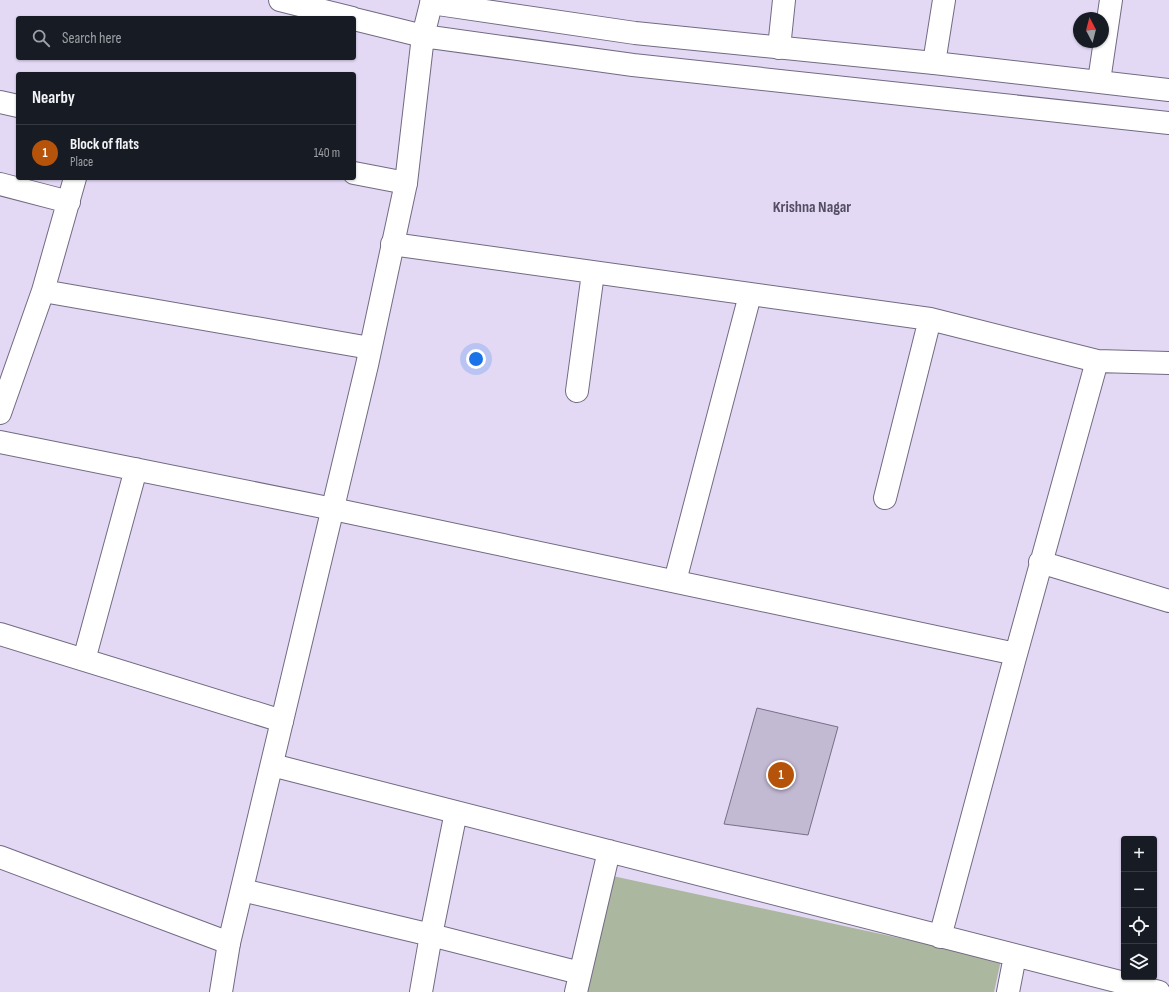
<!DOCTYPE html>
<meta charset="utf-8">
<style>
:root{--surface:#171b24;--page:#242831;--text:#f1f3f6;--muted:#9ea1a6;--line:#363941;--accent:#b45309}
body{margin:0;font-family:"Sofia Sans Condensed",sans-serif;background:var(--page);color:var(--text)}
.controls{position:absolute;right:12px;bottom:12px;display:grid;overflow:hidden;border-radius:4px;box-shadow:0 1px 3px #0004}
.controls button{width:36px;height:36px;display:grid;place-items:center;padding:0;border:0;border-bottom:1px solid var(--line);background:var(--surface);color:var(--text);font:20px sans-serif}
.compass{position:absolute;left:1073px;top:12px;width:36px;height:36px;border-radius:50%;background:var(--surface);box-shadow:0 1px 3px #0004;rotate:353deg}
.you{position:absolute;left:476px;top:359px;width:14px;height:14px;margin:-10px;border:3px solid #fff;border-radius:50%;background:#1a73e8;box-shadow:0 0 0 6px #1a73e833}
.badge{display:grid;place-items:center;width:26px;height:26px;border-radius:50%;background:var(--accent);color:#fff;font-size:13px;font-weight:700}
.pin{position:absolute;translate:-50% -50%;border:2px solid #fff;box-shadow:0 1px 4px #0006}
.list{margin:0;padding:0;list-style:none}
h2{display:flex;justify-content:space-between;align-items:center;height:52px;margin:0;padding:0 16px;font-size:17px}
h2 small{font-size:13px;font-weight:400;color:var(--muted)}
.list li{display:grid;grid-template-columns:26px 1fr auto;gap:12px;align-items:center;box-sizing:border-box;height:56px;padding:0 16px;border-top:1px solid var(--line)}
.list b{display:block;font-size:15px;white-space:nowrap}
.list p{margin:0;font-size:13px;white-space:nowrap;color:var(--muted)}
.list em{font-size:13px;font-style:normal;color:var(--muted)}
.icon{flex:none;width:22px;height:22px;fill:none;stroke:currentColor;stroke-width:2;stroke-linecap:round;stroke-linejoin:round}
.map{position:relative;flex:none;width:1169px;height:992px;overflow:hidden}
.search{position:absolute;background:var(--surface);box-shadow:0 1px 3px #0004;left:16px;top:16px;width:340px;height:44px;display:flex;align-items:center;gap:10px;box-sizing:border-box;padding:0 14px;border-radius:4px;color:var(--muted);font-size:15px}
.panel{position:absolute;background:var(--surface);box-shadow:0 1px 3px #0004;left:16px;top:72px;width:340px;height:108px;border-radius:4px}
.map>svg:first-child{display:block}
.green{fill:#abb79f}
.building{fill:#c2b9d3;stroke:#776f87}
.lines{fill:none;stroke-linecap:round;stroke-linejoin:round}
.minor-casing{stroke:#726a82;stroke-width:24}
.tertiary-casing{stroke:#726a82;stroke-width:24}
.minor{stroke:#fff;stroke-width:22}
.tertiary{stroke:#fff;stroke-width:22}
.labels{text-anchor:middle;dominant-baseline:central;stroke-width:4;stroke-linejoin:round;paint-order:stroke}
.neighbourhood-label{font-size:16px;font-weight:bold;fill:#554d64;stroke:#e3d9f5}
</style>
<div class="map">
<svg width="1169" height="992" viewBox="0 0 1169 992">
<rect width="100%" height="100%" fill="#e3d9f5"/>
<path class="green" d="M 608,875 L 1001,960 L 994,992 L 582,992 Z"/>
<path class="building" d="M 757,708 L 838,727 L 808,835 L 724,824 Z"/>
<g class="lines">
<defs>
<path id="minor" d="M 280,0 L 352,18
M 354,19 L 423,36
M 779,48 L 784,0
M 934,63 L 944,0
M 1099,81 L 1111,0
M 0,102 L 18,106
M 354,173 L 406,183
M 0,184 L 69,202
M 392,244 L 930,319 L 1097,361 L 1016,654
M 43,291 L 75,178
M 1097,361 L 1169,363
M 577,391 L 593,273
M 0,413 L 43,291 L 370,348
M 0,442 L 333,509 L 1016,654 L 940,937
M 885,498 L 930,319
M 1040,562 L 1169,601
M 675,581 L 750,295
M 0,634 L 282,721
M 84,660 L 136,469
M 272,765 L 1159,992
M 0,857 L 229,943
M 242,890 L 431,935 L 580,973
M 421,992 L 431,935 L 456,812
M 576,992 L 609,851
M 1008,992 L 1015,956"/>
<path id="tertiary" d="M 431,3 L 635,33 L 934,63 L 1169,90
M 423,36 L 633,65 L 1169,123
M 221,992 L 229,943 L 367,365 L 406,183 L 423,36 L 432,0"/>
</defs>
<use href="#minor" class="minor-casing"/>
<use href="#tertiary" class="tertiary-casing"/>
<use href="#minor" class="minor"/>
<use href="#tertiary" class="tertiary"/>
</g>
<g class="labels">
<g class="neighbourhood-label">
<text x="812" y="207">Krishna Nagar</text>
</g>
</g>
</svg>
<div class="controls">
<button>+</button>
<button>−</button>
<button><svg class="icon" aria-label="locate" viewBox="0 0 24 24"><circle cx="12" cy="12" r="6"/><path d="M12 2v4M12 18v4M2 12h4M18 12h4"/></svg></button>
<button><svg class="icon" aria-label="layers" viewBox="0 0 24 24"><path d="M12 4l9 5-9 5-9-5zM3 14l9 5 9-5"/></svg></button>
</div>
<svg class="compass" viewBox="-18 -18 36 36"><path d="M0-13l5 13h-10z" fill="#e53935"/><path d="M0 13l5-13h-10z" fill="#9ea1a6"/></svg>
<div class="you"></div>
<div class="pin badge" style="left:781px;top:775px">1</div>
<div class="search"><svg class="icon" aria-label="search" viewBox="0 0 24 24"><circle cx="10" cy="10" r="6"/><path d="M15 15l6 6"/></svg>Search here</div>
<section class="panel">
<h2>Nearby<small></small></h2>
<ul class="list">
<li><span class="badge">1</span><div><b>Block of flats</b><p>Place</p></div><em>140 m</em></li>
</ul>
</section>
</div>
